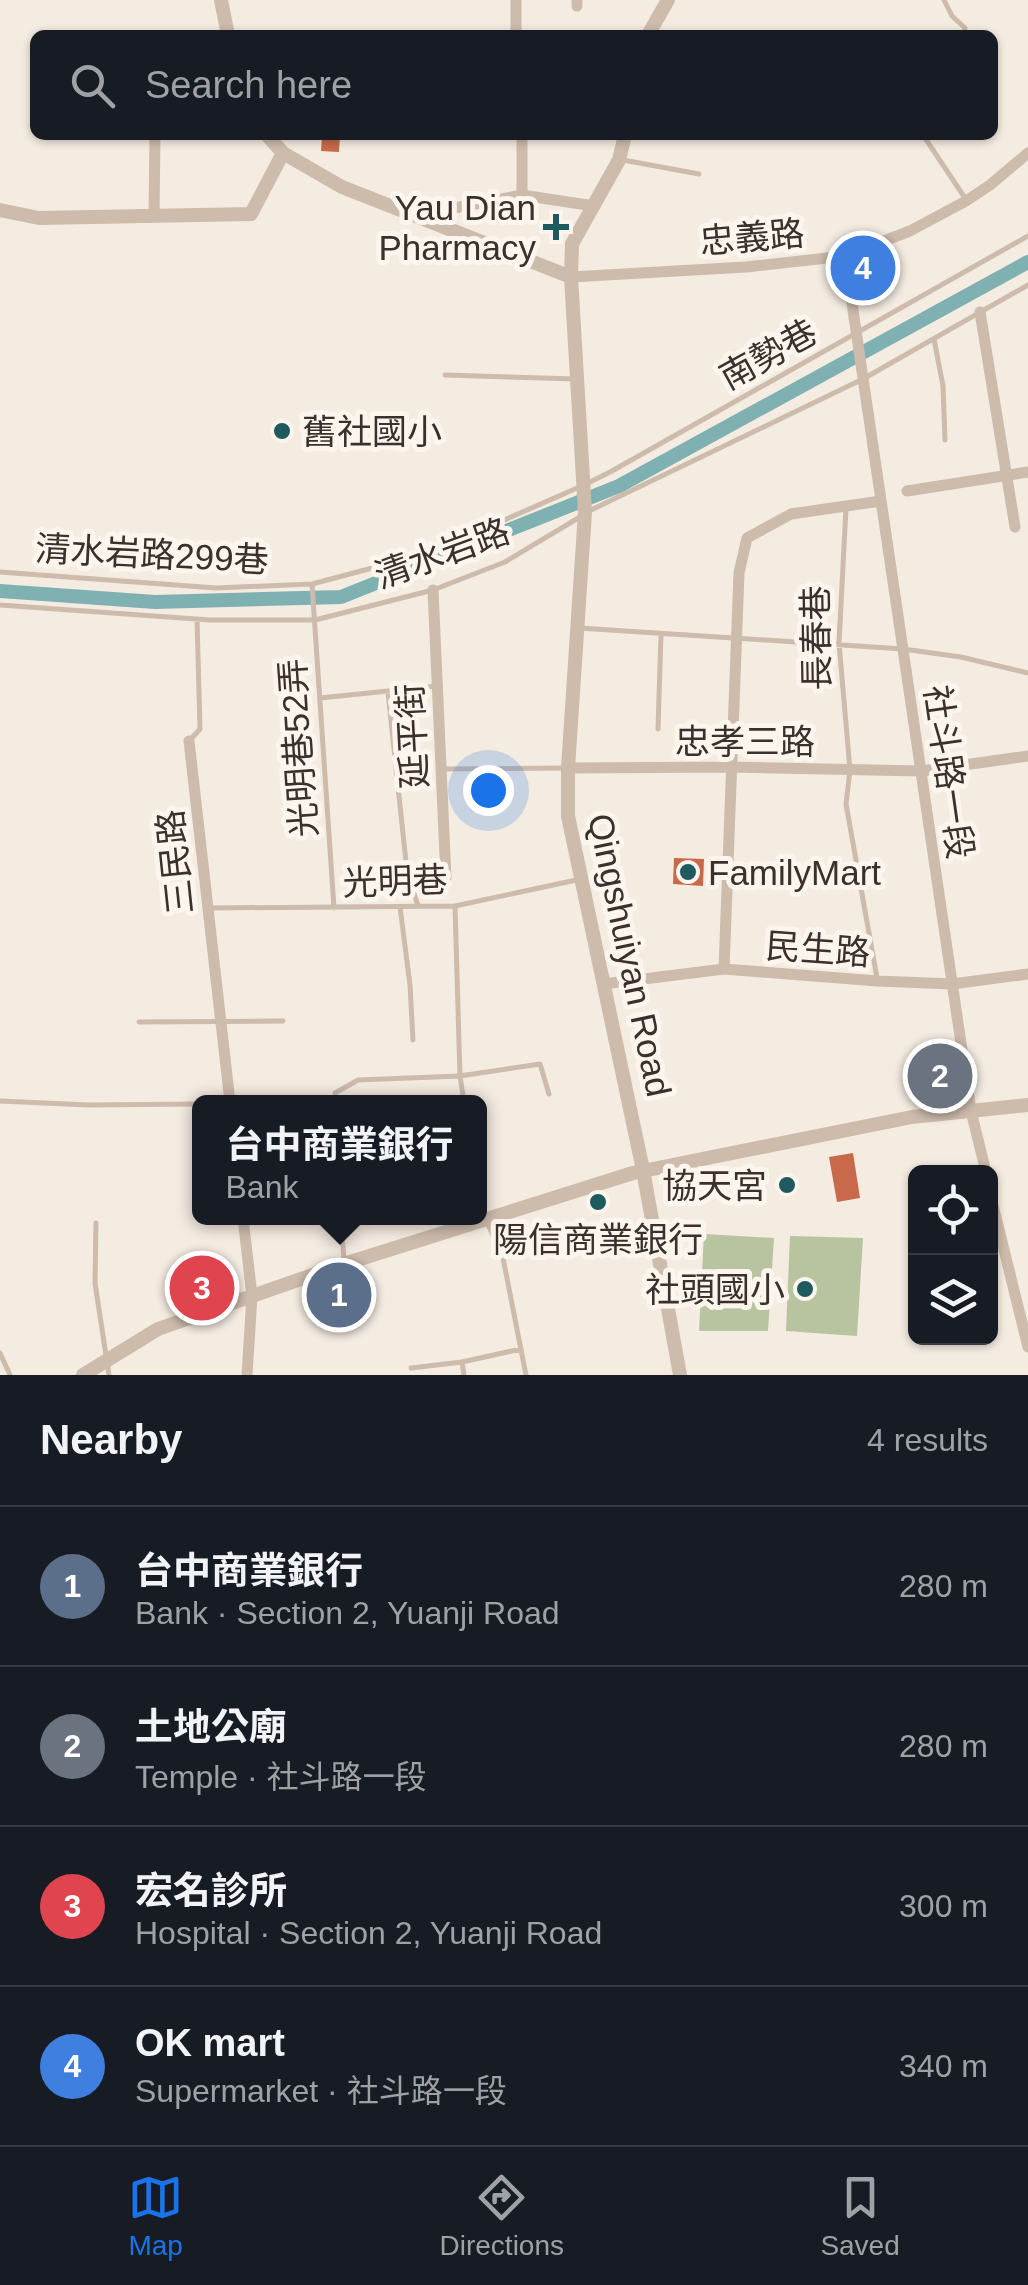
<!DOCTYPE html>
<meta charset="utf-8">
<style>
:root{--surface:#171b24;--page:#242831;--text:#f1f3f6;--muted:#9ea1a6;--line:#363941;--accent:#1a73e8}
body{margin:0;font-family:Helvetica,"Noto Sans TC",sans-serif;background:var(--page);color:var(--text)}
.controls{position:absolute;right:30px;bottom:30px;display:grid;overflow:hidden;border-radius:15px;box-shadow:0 2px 8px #0004}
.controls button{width:90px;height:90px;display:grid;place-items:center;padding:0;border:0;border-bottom:2px solid var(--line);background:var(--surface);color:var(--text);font:50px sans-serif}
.you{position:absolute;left:488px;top:790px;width:35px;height:35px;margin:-25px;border:8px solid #fff;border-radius:50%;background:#1a73e8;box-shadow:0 0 0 15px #1a73e833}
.badge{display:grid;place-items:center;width:65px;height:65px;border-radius:50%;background:var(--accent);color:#fff;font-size:32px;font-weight:700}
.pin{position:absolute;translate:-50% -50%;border:5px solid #fff;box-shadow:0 2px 10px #0006}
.popup{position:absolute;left:192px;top:1095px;width:295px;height:130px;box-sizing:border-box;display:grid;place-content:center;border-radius:15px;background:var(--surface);filter:drop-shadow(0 2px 8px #0005);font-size:32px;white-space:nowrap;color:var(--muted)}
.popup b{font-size:38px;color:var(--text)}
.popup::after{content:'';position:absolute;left:50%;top:100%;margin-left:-20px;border:20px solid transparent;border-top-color:var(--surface)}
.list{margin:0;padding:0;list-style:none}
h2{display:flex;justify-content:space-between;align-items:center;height:130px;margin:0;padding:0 40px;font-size:42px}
h2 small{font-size:32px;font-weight:400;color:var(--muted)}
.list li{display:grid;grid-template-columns:65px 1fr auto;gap:30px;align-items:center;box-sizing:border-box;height:160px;padding:0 40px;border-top:2px solid var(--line)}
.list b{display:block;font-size:38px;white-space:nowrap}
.list p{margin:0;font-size:32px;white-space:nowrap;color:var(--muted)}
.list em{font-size:32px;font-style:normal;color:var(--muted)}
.icon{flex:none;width:55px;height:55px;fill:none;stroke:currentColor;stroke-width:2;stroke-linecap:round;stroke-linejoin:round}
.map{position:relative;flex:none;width:1028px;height:1375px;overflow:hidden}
.search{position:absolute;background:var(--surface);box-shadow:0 2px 8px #0004;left:30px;right:30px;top:30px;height:110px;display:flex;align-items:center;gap:25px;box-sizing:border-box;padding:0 35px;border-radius:15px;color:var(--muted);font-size:38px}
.sheet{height:770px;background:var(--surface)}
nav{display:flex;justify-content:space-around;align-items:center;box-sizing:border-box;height:140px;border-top:2px solid var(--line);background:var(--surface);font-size:28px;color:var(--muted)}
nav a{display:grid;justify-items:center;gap:5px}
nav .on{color:var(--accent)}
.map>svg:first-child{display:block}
.green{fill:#b8c4a0}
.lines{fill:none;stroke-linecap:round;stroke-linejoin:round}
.canal{stroke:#7fb0b2;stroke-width:14}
.building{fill:#c8694b}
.service{stroke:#cdbbac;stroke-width:5}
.minor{stroke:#cdbbac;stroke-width:11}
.tertiary{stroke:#cdbbac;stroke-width:14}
.poi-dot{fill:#1f5a5e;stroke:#fbf5ee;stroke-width:4}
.labels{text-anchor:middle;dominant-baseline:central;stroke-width:10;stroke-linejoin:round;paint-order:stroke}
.poi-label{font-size:35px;fill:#3b302b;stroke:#fbf5ee;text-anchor:end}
.street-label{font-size:35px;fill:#3b302b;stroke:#fbf5ee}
</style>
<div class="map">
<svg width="1028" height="1375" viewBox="0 0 1028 1375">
<rect width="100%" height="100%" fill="#f4ebe1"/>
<path class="green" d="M 704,1234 L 774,1238 L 768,1331 L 699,1331 Z
M 790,1236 L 863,1238 L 857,1336 L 786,1331 Z"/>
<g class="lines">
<path class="canal" d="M 0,591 L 155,602 L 341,597 L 619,486 L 1028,262"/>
</g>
<path class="building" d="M 322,135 L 340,135 L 339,152 L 321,151 Z
M 674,858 L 704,859 L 703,886 L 673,884 Z
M 853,1153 L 860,1198 L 837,1202 L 829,1157 Z"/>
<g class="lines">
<path class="service" d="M 944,0 L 952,16 L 965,28 L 963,35
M 923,135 L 965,198
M 623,160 L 699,174
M 934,339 L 943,386 L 945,440
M 445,375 L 575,379
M 846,508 L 839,643 L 850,770 L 846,804 L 877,978
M 589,511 L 863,379 L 1028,285
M 0,572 L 216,588 L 312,584 L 429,553 L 584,485 L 612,471 L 1028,236
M 312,584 L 334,908
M 0,605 L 210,620 L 315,620 L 433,590 L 505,562 L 580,517
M 579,628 L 903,649 L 961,657 L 1028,673
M 388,692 L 406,862 L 412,887
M 320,698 L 437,686
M 658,729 L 661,634
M 191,739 L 200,729 L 197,619
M 444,769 L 568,768
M 418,906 L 412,887 L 446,878
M 455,906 L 460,1076 L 464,1102
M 400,907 L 410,985 L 413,1040
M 210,908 L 455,906 L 581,879
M 139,1022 L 283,1021
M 0,1101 L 88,1105 L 199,1104
M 335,1102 L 335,1093 L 358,1080 L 460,1076 L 540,1064 L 549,1094
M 479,1190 L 486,1220 L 503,1258 L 526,1375
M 341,1218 L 344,1261
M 96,1223 L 95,1283 L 109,1375
M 0,1353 L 10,1375
M 462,1362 L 521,1349
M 411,1368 L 462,1362 L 464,1375"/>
<path class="minor" d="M 577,6 L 577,0
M 516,33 L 516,0
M 522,195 L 522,135
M 154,216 L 155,135
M 427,221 L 439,211 L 522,195 L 594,206
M 845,256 L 971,1111 L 986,1172
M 571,277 L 746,267 L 845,256 L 910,231 L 966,201 L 990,185 L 1028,153
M 980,312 L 1015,527
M 907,491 L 1028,472
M 433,590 L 446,878
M 189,741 L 230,1102
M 568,768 L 732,767 L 921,771 L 1028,756
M 724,969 L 739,573 L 747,538 L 791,514 L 881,501
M 603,984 L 724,969 L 878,981 L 952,984 L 1028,974
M 267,1102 L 293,1102
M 990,1193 L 1028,1347
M 243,1218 L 252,1296 L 247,1375"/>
<path class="tertiary" d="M 221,0 L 228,35
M 648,35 L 668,0
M 267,135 L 283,153 L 342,187 L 571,277
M 625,135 L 619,160 L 572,244 L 571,277 L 585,512 L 568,768 L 568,816 L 643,1170 L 680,1375
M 0,210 L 39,218 L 251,214 L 283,153
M 83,1375 L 158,1329 L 344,1264 L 633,1173 L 912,1117 L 1028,1105"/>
</g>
<g class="poi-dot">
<path d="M551 212h10v10h10v10h-10v10h-10v-10h-10v-10h10z"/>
<circle cx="282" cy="431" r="10"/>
<circle cx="688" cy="872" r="10"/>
<circle cx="787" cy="1185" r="10"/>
<circle cx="598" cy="1202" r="10"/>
<circle cx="805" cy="1289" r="10"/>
</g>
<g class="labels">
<g class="poi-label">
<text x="536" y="207">Yau Dian<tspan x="536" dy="40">Pharmacy</tspan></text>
<text x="302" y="431" text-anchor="start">舊社國小</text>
<text x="708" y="872" text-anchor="start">FamilyMart</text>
<text x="767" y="1185">協天宮</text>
<text x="598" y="1239" text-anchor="middle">陽信商業銀行</text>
<text x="785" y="1289">社頭國小</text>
</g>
<g class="street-label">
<text transform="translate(752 237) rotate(-5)">忠義路</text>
<text transform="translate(768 354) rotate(-29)">南勢巷</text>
<text transform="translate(442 553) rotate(-20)">清水岩路</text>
<text transform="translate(152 554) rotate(3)">清水岩路299巷</text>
<text transform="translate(816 638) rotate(-91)">長春巷</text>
<text transform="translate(412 736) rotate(-93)">延平街</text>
<text x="745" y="741">忠孝三路</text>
<text transform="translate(298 748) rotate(-94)">光明巷52弄</text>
<text transform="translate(949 772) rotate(82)">社斗路一段</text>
<text transform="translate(175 862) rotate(-96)">三民路</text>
<text transform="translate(395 881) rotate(-2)">光明巷</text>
<text transform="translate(818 949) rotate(4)">民生路</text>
<text transform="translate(630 955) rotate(78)">Qingshuiyan Road</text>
</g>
</g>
</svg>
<div class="controls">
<button><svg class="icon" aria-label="locate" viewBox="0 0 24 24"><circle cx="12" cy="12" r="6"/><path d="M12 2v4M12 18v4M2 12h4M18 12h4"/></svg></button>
<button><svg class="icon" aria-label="layers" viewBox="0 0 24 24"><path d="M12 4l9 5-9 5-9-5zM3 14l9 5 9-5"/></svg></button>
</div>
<div class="you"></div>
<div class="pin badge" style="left:339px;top:1295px;background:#5c6f8a">1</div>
<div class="popup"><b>台中商業銀行</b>Bank</div>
<div class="pin badge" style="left:940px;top:1076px;background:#6b7280">2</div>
<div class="pin badge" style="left:202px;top:1288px;background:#e0444e">3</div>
<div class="pin badge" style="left:863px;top:268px;background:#3f7fe0">4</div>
<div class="search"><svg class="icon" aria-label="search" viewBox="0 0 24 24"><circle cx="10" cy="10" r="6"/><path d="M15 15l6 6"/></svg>Search here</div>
</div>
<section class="sheet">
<h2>Nearby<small>4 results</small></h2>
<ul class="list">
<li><span class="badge" style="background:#5c6f8a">1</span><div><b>台中商業銀行</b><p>Bank · Section 2, Yuanji Road</p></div><em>280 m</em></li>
<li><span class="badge" style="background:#6b7280">2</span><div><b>土地公廟</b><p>Temple · 社斗路一段</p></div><em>280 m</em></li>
<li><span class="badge" style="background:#e0444e">3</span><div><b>宏名診所</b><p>Hospital · Section 2, Yuanji Road</p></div><em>300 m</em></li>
<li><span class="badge" style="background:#3f7fe0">4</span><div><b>OK mart</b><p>Supermarket · 社斗路一段</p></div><em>340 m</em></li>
</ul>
</section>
<nav>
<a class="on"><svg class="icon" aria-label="map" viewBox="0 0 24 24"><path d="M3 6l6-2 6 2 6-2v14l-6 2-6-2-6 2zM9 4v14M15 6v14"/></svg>Map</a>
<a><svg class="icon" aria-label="directions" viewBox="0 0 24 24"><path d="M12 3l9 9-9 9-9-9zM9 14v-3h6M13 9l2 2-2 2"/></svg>Directions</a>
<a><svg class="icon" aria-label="saved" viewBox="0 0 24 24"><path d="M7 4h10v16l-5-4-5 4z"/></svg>Saved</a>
</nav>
